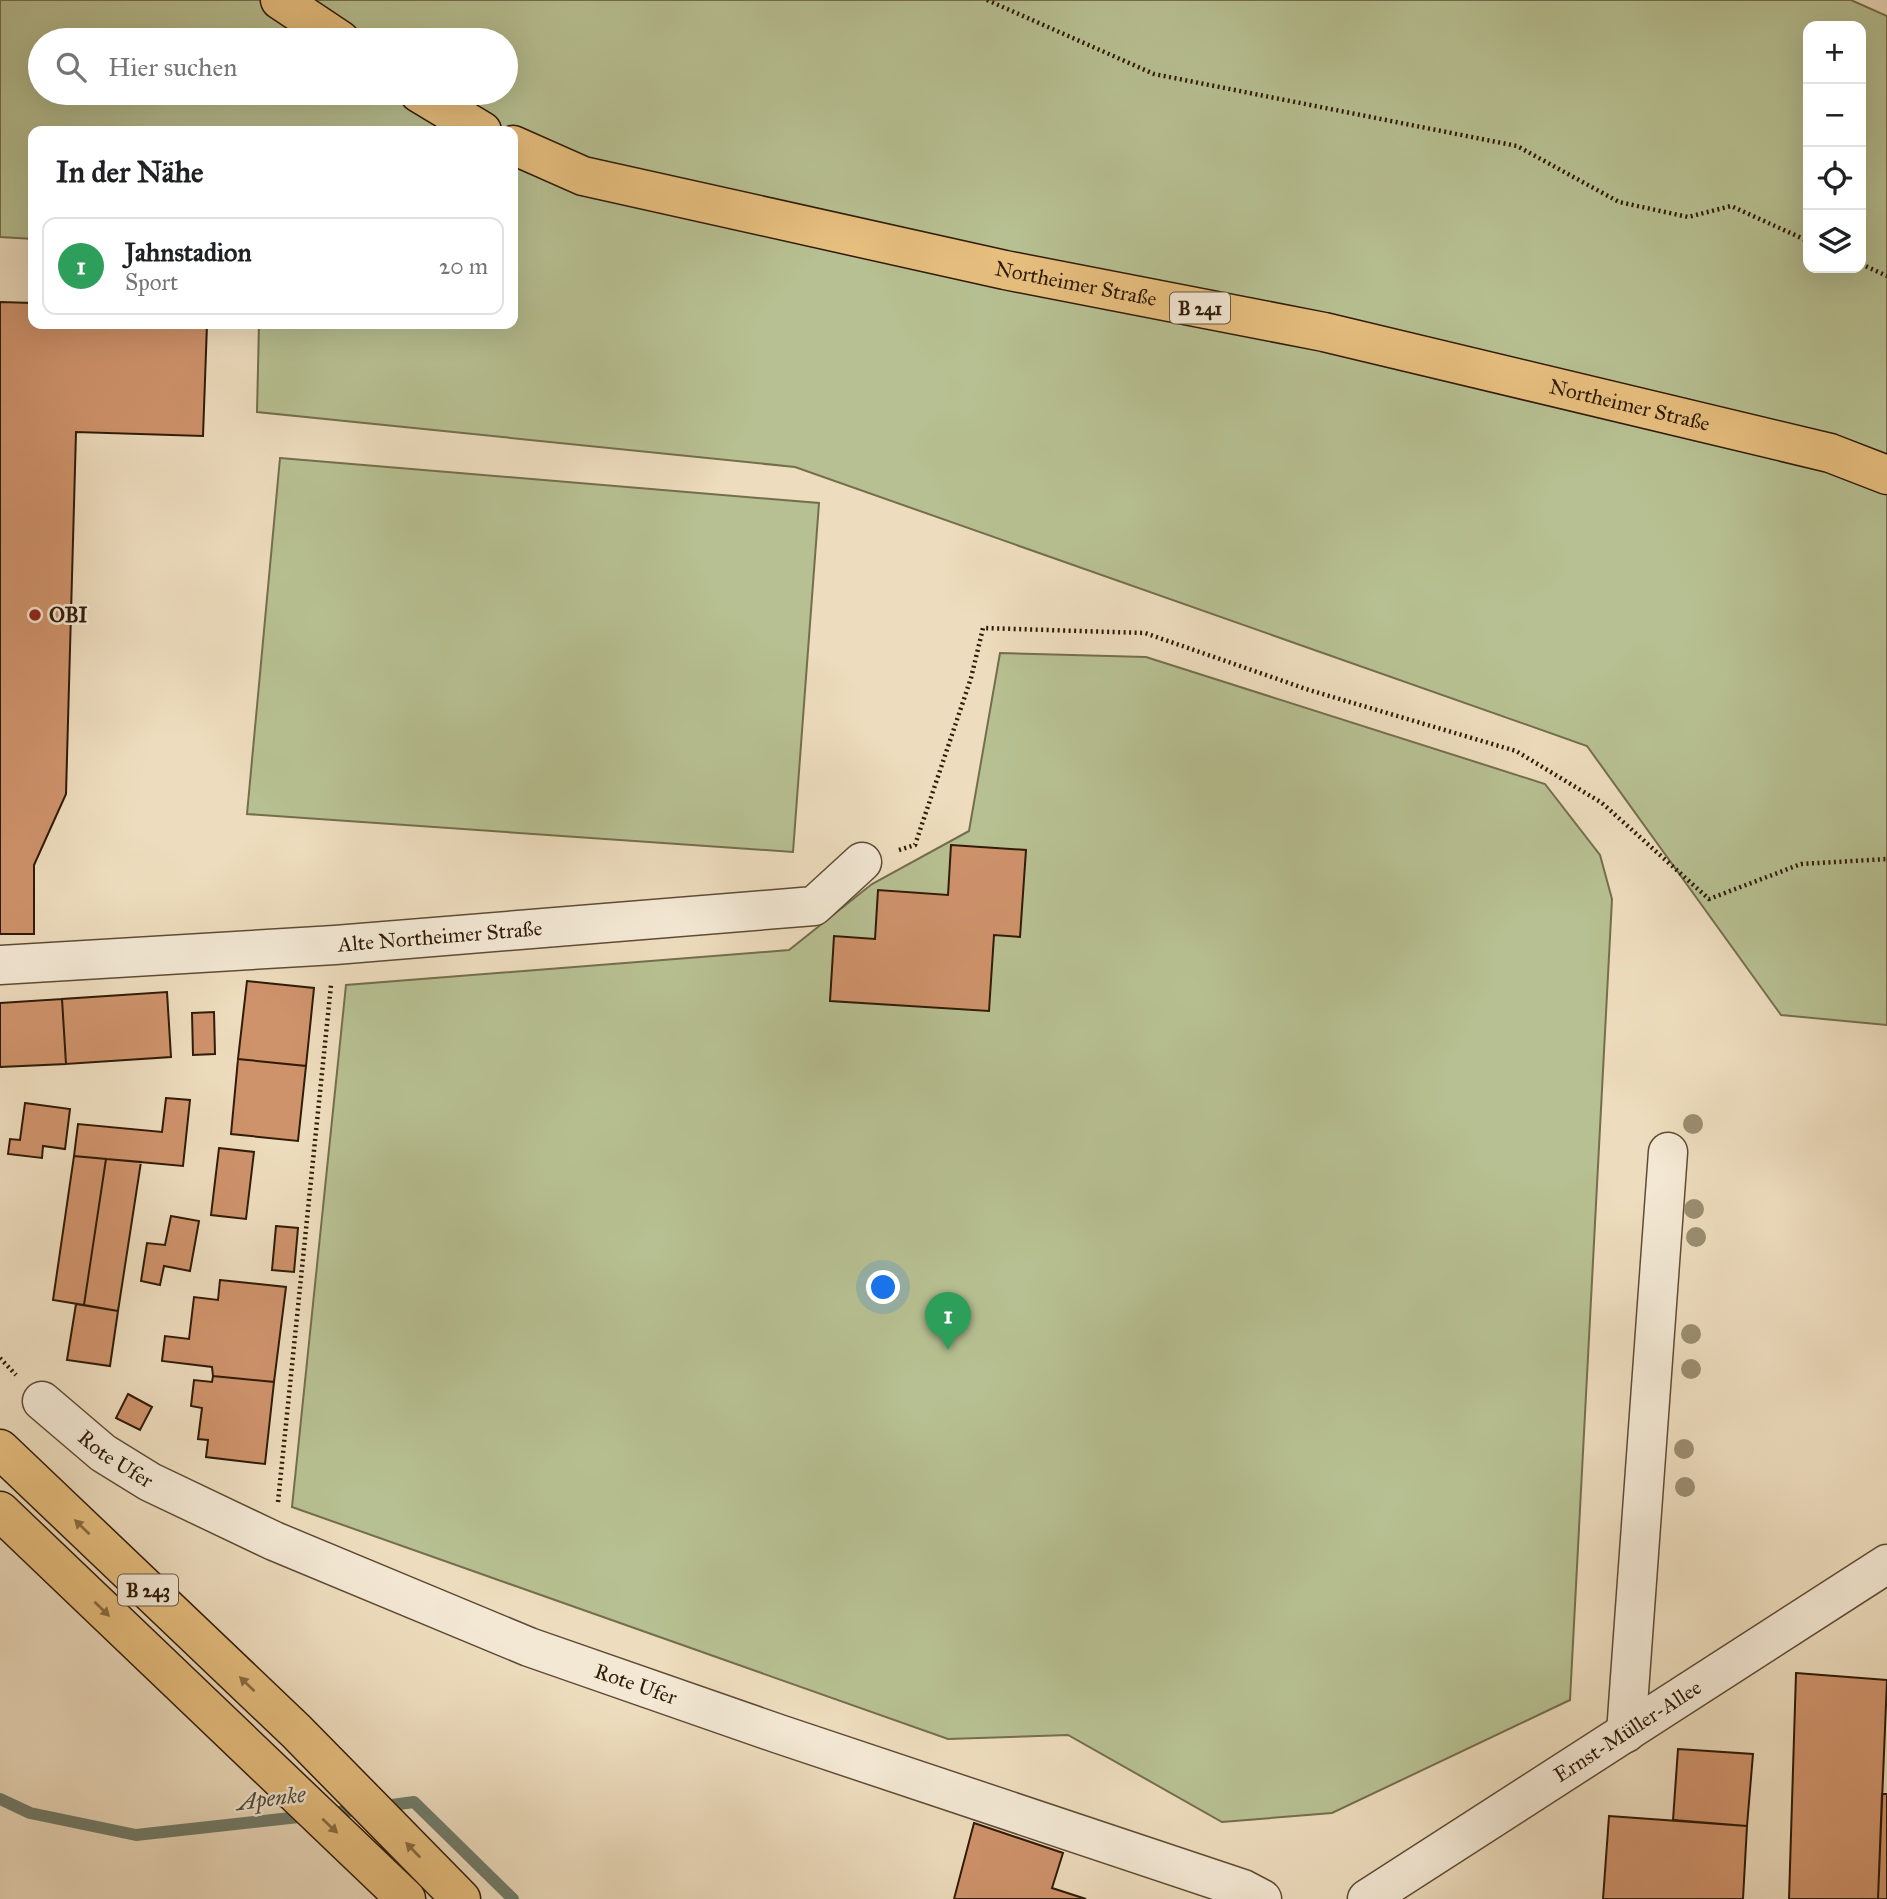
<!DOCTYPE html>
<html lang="de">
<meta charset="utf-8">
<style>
:root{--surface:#fff;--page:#f6f6f6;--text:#202124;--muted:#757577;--line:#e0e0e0;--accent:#db2777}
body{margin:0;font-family:"IM FELL Great Primer",serif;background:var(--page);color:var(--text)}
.controls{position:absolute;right:21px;top:21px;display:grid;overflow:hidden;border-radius:14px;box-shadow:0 7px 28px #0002}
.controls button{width:63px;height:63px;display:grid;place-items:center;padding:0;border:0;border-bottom:2px solid var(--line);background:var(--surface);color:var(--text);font:35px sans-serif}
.you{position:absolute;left:884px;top:1288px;width:24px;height:24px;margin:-18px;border:5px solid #fff;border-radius:50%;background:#1a73e8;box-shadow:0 0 0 10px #1a73e833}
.badge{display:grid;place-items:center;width:46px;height:46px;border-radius:50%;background:var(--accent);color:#fff;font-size:23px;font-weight:700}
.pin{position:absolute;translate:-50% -58px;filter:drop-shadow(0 2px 4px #0008)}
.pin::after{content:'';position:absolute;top:37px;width:24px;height:21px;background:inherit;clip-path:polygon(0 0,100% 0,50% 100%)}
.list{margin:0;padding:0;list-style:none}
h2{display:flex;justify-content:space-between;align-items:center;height:91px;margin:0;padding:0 28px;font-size:30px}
h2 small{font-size:23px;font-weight:400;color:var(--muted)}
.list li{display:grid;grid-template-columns:46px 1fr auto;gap:21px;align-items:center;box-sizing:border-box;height:98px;margin:0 14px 14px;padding:0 14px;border:2px solid var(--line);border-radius:14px}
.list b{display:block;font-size:26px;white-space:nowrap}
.list p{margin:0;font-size:23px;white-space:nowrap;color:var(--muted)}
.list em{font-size:23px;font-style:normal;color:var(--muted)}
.icon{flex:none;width:38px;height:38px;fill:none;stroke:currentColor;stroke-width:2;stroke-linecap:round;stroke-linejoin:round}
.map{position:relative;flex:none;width:1887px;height:1899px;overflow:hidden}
.search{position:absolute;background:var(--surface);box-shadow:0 7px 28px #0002;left:28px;top:28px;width:490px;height:77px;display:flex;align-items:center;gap:18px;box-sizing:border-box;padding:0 24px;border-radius:38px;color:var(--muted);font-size:26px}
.panel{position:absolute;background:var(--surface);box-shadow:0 7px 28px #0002;left:28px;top:126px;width:490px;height:203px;border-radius:14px}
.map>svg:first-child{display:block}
.green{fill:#b7c092;stroke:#746e4c;stroke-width:2;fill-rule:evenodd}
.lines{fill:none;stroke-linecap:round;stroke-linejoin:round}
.stream{stroke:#707c6b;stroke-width:12}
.building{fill:#cf936c;stroke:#301b07;stroke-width:2}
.minor-casing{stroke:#5f4b34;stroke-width:41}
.primary-casing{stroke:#301b07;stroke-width:41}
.trunk-casing{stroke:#301b07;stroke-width:41}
.path{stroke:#301b07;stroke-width:4.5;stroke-dasharray:2 3.5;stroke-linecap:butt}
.minor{stroke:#f3e8d4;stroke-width:38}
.primary{stroke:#e6be7e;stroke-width:38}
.trunk{stroke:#e6be7e;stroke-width:38}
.tree{fill:#9b8d70}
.oneway{fill:#8b6c42}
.poi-dot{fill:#8f2418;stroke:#f3e8d4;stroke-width:2.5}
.labels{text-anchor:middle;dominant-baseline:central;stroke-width:5;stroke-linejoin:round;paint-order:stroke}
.shield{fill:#f3e8d4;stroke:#6a5844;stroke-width:2}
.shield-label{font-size:19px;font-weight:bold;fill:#301b07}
.street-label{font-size:21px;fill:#301b07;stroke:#f3e8d4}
.poi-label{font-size:21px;font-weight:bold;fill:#301b07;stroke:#f3e8d4;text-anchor:start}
.water-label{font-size:23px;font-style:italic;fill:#504b39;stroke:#f3e8d4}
</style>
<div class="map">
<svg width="1887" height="1899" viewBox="0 0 1887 1899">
<rect width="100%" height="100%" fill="#eddcbd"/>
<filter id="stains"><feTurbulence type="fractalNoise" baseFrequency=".00286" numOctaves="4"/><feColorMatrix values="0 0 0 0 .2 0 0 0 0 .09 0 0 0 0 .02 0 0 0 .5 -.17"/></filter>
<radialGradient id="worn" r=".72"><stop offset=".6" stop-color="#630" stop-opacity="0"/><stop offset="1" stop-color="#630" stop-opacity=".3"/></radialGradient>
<path class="green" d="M 0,0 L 1851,0 L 1887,16 L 1887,1025 L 1781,1015 L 1587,746 L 795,467 L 257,412 L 259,324 L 513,324 L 513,131 L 33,131 L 33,239 L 0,237 ZM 1808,26 L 1861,26 L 1861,268 L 1808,268 ZM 40,40 L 506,40 L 506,93 L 40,93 Z
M 280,458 L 819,503 L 793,852 L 247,814 Z
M 1000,653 L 1146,657 L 1545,784 L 1600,855 L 1612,899 L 1570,1700 L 1332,1813 L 1222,1822 L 1068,1735 L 948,1739 L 292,1507 L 346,985 L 789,950 L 872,884 L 969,831 Z"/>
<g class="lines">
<path class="stream" d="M 0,1799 L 30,1813 L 136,1835 L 308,1816
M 326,1814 L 414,1802 L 513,1899"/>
</g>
<path class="building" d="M 0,302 L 33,303 L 33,324 L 207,324 L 203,436 L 76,432 L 66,794 L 34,865 L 34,934 L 0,934 Z
M 951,845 L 1026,850 L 1020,937 L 994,935 L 989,1011 L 830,1001 L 834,936 L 875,939 L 878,890 L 948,895 Z
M 247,981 L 314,988 L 306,1066 L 238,1059 Z
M 167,992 L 171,1057 L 66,1064 L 62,999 Z
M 62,999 L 66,1064 L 0,1067 L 0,1003 Z
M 214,1012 L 215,1054 L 193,1055 L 192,1013 Z
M 238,1059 L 306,1066 L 298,1141 L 231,1134 Z
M 166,1098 L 190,1100 L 183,1166 L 74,1156 L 78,1124 L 162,1132 Z
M 25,1103 L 70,1109 L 65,1149 L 43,1146 L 42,1158 L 8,1154 L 10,1139 L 20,1140 Z
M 219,1148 L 254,1152 L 246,1219 L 211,1215 Z
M 74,1156 L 106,1159 L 84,1305 L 53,1300 Z
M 106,1159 L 141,1162 L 118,1311 L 84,1305 Z
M 171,1216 L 199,1221 L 190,1271 L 164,1266 L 160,1285 L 141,1281 L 147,1243 L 165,1245 Z
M 276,1226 L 298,1228 L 294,1272 L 272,1270 Z
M 220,1280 L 286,1287 L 274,1382 L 213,1376 L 212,1367 L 162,1361 L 165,1336 L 189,1339 L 194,1297 L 218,1300 Z
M 76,1304 L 118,1311 L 110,1366 L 67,1360 Z
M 213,1376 L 274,1382 L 265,1464 L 206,1457 L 208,1440 L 198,1439 L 202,1408 L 191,1406 L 194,1380 L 212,1382 Z
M 128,1394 L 152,1407 L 140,1430 L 116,1418 Z
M 1796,1673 L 1887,1680 L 1878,1899 L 1789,1899 Z
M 1678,1749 L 1753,1754 L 1747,1826 L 1673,1820 Z
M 1882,1794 L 1887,1794 L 1887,1899 L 1878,1899 Z
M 1609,1816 L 1747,1826 L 1743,1899 L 1603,1899 Z
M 974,1823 L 1063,1853 L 1052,1888 L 1086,1899 L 954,1899 Z"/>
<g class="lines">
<defs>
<g id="minor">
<path id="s1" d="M 0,965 L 335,945 L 814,906 L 862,862"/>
<path id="s2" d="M 42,1401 L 103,1453 L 150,1482 L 274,1541 L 529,1647 L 779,1734 L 1243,1889 L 1262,1899"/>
<path d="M 1626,1733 L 1668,1152"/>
<path id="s3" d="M 1367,1899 L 1887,1564"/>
</g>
<g id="primary">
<path d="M 280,0 L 340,40"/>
<path d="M 419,93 L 482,131"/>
<path id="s4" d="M 513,145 L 583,176 L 1005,270 L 1324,332 L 1830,453 L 1887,475"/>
</g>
<path id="trunk" d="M 0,1449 L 296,1731 L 461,1899
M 0,1511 L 406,1899"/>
</defs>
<use href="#minor" class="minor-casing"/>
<use href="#primary" class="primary-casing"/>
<use href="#trunk" class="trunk-casing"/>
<path class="path" d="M 987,0 L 1154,74 L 1517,146 L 1619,202 L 1688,217 L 1731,206 L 1808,241
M 1861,264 L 1887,276
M 899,850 L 915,845 L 971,678 L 983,628 L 1145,633 L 1309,690 L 1516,751 L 1602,803 L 1709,899 L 1801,864 L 1887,859
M 0,1358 L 16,1375
M 278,1502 L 331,985"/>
<use href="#minor" class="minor"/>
<use href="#primary" class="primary"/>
<use href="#trunk" class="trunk"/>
</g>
<g class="tree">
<circle cx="1693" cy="1124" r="10"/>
<circle cx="1694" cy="1209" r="10"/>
<circle cx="1696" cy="1237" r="10"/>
<circle cx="1691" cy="1334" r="10"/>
<circle cx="1691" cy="1369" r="10"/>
<circle cx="1684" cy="1449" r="10"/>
<circle cx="1685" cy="1487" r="10"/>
</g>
<defs><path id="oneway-solid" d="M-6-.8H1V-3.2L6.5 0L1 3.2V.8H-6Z" transform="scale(1.75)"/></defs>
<g class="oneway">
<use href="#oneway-solid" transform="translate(82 1527) rotate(-136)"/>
<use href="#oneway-solid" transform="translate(102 1609) rotate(44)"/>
<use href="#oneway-solid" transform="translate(247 1684) rotate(-136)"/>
<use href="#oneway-solid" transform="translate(330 1826) rotate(43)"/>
<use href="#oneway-solid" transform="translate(413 1850) rotate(-134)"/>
</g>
<circle class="poi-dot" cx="35" cy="615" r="7"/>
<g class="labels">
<g class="shield">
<rect x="1170" y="292.5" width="60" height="31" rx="5"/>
<rect x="118" y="1574.5" width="60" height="31" rx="5"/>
</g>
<g class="shield-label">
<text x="1200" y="308">B 241</text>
<text x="148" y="1590">B 243</text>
</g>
<g class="street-label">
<text stroke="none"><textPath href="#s4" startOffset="581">Northeimer Straße</textPath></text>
<text stroke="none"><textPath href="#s4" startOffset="1148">Northeimer Straße</textPath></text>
<text stroke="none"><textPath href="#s1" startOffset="441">Alte Northeimer Straße</textPath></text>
<text stroke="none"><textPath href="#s2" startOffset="94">Rote Ufer</textPath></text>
<text stroke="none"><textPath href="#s2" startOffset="662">Rote Ufer</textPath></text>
<text stroke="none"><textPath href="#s3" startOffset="310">Ernst-Müller-Allee</textPath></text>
</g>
<g class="poi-label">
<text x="49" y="615">OBI</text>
</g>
<g class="water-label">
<text transform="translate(271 1798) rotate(-7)">Apenke</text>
</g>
</g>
<rect width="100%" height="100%" filter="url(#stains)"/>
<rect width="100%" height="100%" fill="url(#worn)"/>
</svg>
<div class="controls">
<button>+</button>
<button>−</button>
<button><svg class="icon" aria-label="locate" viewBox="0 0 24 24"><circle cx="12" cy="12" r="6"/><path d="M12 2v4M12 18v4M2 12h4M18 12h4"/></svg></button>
<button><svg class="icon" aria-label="layers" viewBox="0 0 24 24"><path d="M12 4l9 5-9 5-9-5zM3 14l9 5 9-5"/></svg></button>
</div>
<div class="you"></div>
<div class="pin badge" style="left:948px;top:1350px;background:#2e9e5b">1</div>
<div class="search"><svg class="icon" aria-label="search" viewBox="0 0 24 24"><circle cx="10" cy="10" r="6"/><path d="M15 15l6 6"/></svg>Hier suchen</div>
<section class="panel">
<h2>In der Nähe<small></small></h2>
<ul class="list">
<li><span class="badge" style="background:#2e9e5b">1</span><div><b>Jahnstadion</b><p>Sport</p></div><em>20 m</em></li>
</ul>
</section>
</div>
